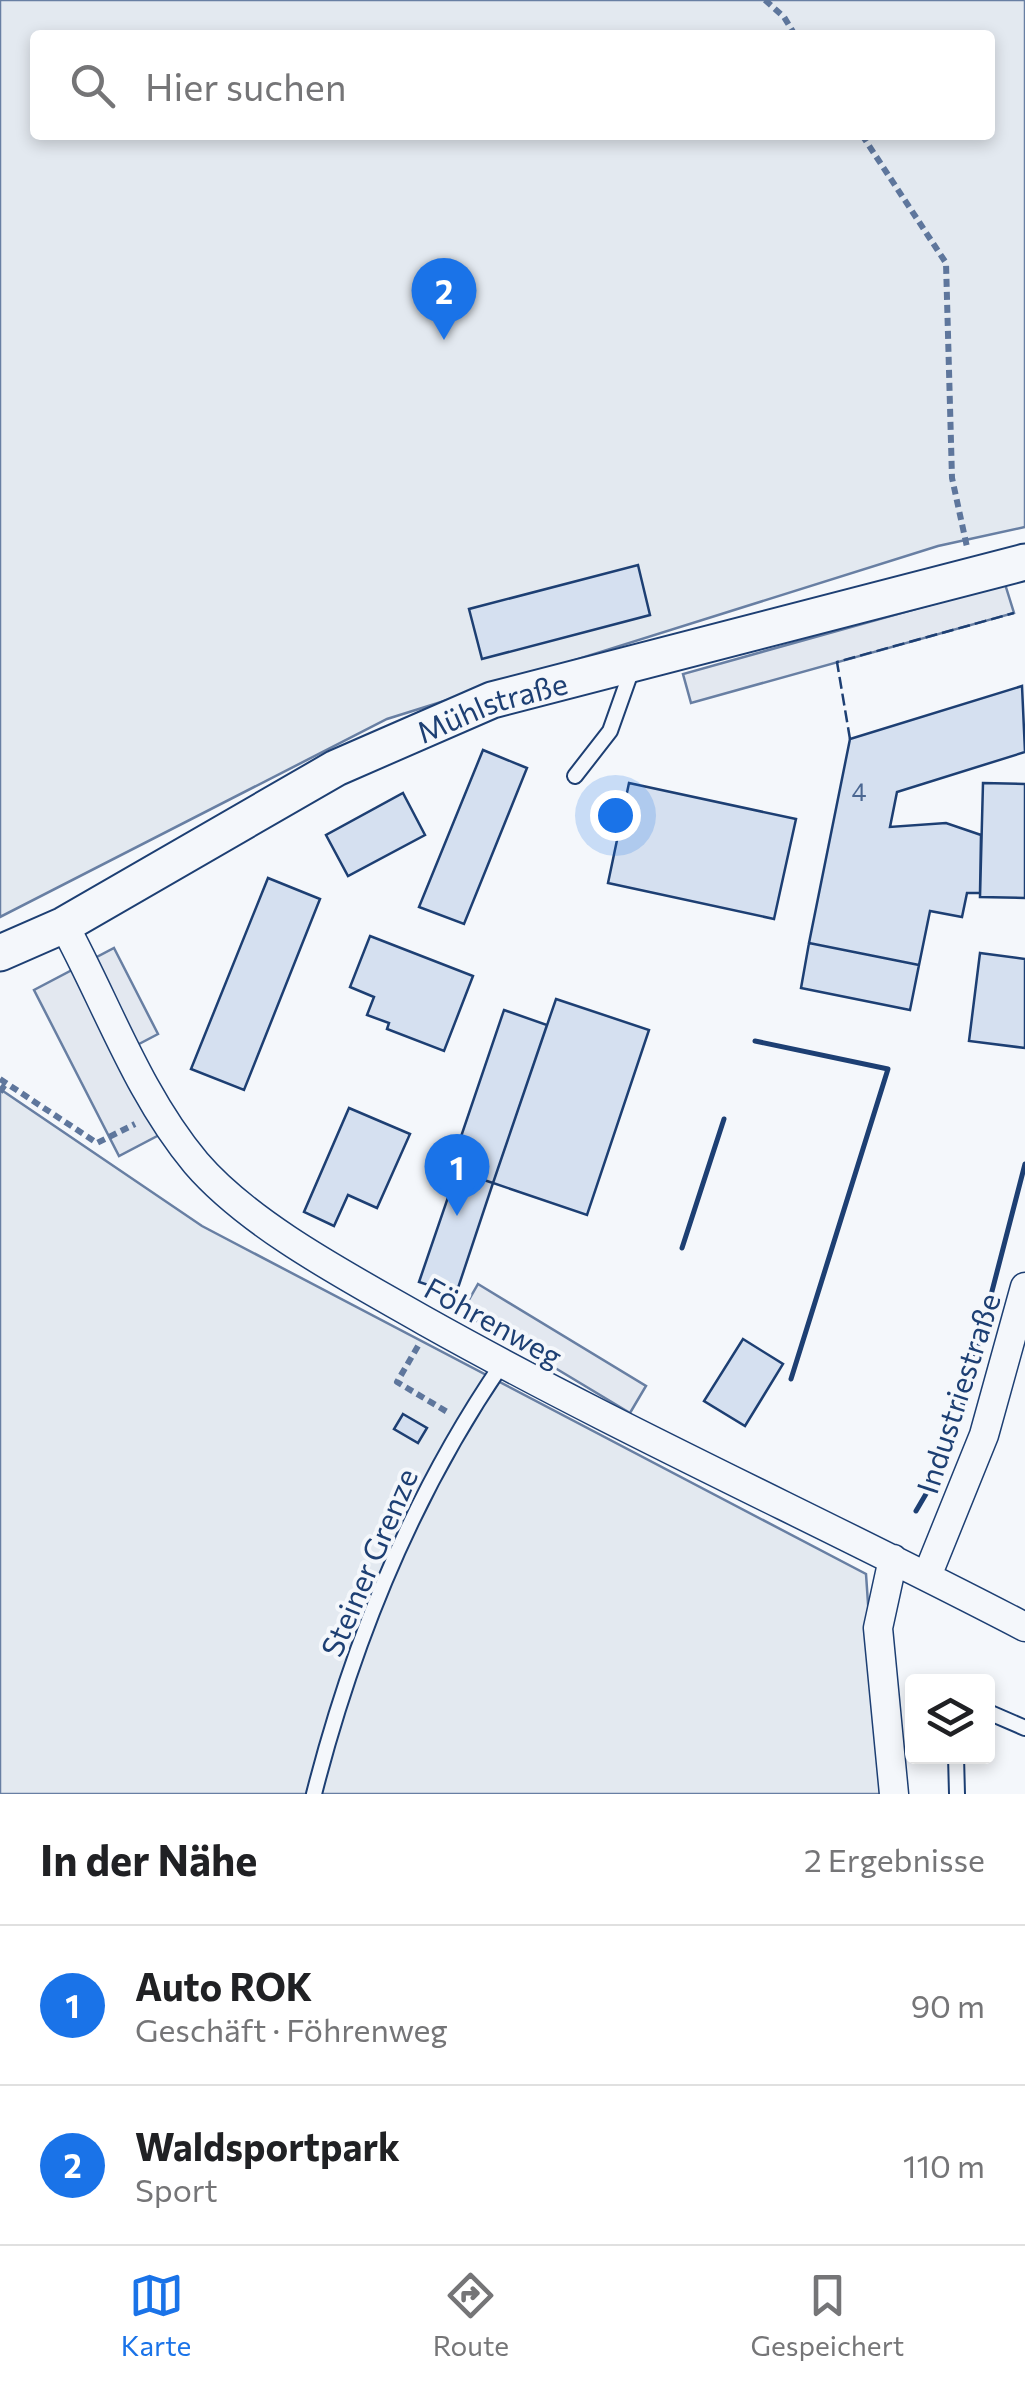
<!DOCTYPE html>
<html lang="de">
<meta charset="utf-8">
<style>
:root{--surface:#fff;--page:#f6f6f6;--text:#202124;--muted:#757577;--line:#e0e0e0;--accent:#1a73e8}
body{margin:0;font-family:Commissioner,sans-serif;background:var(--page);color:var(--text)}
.controls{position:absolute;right:30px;bottom:30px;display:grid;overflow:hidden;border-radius:10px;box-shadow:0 5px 15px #0003}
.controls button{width:90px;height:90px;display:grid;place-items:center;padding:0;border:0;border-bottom:2px solid var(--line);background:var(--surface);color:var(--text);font:50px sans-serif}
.you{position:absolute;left:615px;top:815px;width:35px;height:35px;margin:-25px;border:8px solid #fff;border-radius:50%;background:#1a73e8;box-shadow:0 0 0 15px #1a73e833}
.badge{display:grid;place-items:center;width:65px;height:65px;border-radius:50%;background:var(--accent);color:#fff;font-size:32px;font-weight:700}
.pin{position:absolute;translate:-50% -82px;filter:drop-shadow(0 2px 5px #0008)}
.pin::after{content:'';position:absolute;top:52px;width:35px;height:30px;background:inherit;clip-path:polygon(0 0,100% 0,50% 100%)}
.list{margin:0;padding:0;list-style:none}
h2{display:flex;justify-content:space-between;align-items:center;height:130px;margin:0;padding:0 40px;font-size:42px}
h2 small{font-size:32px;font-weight:400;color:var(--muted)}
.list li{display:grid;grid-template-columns:65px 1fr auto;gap:30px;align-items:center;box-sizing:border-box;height:160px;padding:0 40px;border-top:2px solid var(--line)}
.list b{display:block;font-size:38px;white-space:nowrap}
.list p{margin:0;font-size:32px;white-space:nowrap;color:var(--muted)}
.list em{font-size:32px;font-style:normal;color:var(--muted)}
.icon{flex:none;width:55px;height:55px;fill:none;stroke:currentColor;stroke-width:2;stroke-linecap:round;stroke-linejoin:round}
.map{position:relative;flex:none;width:1025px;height:1794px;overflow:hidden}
.search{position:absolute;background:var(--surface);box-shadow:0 5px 15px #0003;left:30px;right:30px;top:30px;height:110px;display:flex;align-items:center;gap:25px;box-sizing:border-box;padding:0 35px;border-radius:10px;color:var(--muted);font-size:38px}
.sheet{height:450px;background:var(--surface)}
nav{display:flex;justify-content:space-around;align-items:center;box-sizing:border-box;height:140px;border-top:2px solid var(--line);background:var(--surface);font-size:28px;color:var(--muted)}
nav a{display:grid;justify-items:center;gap:5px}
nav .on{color:var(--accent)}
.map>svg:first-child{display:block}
.green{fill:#e3e9f0;stroke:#687fa3;stroke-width:2.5;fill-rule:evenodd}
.parking{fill:#e3e8f0;stroke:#687fa3;stroke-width:2.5}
.building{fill:#d5e0f0;stroke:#1d3f73;stroke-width:2.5}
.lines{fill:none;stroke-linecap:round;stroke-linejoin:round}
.service-casing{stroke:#1d3f73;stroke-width:18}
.minor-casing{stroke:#1d3f73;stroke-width:31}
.tertiary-casing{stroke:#1d3f73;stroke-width:39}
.path{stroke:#5e769c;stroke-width:6;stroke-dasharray:8 5;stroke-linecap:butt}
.service{stroke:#f4f7fb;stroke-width:14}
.minor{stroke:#f4f7fb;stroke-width:28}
.tertiary{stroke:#f4f7fb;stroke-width:35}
.fence{stroke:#1d3f73;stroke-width:2.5;stroke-dasharray:12 5;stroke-linecap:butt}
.wall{stroke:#1d3f73;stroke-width:5}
.labels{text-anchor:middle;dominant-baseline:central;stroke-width:8;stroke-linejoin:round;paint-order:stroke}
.number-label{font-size:25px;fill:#4b6792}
.street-label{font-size:30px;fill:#1d3f73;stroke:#f4f7fb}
</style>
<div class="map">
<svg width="1025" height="1794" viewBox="0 0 1025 1794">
<rect width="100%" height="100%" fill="#f4f7fb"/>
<path class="green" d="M 0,0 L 1025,0 L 1025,527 L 938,546 L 387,719 L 0,917 ZM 35,35 L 990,35 L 990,135 L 35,135 Z
M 0,1089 L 202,1226 L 866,1574 L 881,1794 L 0,1794 Z"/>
<path class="parking" d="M 1005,584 L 1014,613 L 691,703 L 683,674 Z
M 114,948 L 158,1034 L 120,1054 L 161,1134 L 119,1156 L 34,990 Z
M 478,1284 L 646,1386 L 630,1413 L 462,1312 Z"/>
<path class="building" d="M 638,565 L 650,615 L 482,659 L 469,609 Z
M 1022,686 L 1025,752 L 897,792 L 890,827 L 946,823 L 981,835 L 980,893 L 967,893 L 962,917 L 930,911 L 919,965 L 809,943 L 850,739 Z
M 483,750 L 527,768 L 464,924 L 419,907 Z
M 629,783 L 796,819 L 774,919 L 608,883 Z
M 983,783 L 1025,784 L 1025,898 L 980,897 Z
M 403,793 L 425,835 L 348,876 L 326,835 Z
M 268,878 L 320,899 L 244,1090 L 191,1069 Z
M 370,936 L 473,976 L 444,1051 L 387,1029 L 389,1023 L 367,1015 L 374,997 L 350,987 Z
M 809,943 L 919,965 L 910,1010 L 801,988 Z
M 980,953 L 1025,959 L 1025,1048 L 969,1041 Z
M 556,999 L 649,1030 L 587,1215 L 493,1183 Z
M 504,1010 L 547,1025 L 493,1183 L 450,1169 Z
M 349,1108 L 410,1134 L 377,1208 L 348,1195 L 334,1226 L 304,1212 Z
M 457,1171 L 493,1183 L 456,1294 L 419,1282 Z
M 743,1339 L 783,1364 L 745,1426 L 704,1401 Z
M 403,1414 L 427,1428 L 418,1443 L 394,1429 Z"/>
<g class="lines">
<defs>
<path id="service" d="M 575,776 L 610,731 L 632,669
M 988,1712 L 1025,1728
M 956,1756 L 957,1794
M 314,1794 C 353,1641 413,1494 502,1364"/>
<path id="minor" d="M 64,925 C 107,1004 138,1094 196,1163 C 251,1227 352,1279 425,1321 C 621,1431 826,1523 1025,1627
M 893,1559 L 878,1628 L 894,1794
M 927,1576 L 984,1435 L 1025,1287"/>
<g id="tertiary">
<path id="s1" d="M 0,953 L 64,925 L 336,768 L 492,700 L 1025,562"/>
</g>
</defs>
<use href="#service" class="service-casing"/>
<use href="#minor" class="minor-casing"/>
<use href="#tertiary" class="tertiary-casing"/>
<path class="path" d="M 765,0 L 784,17 L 795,35
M 862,135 L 946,263 L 952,478 L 967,547
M 0,1079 L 97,1143 L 135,1124
M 0,1092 L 6,1083
M 418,1346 L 397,1382 L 449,1413"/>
<use href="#service" class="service"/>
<use href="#minor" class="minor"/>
<use href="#tertiary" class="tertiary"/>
<path class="fence" d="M 850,739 L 837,662 L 1014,613"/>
<path class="wall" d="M 755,1041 L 888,1069 L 791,1379
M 682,1248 L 724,1119
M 916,1511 L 950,1453 L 1025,1164"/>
</g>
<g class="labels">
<g class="number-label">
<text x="859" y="791">4</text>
</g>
<g class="street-label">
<text stroke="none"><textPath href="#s1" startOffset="552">Mühlstraße</textPath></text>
<text transform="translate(494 1321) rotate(29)">Föhrenweg</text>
<text transform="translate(957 1393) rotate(-72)">Industriestraße</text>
<text transform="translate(368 1562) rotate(-67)">Steiner Grenze</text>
</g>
</g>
</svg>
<div class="controls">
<button><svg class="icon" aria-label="layers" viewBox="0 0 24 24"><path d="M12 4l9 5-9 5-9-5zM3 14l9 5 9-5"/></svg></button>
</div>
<div class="you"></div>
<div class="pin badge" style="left:457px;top:1216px">1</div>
<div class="pin badge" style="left:444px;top:340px">2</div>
<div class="search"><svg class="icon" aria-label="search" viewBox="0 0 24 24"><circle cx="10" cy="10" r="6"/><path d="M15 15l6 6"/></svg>Hier suchen</div>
</div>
<section class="sheet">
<h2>In der Nähe<small>2 Ergebnisse</small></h2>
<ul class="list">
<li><span class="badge">1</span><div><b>Auto ROK</b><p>Geschäft · Föhrenweg</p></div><em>90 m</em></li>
<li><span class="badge">2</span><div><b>Waldsportpark</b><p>Sport</p></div><em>110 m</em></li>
</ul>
</section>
<nav>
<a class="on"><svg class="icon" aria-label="map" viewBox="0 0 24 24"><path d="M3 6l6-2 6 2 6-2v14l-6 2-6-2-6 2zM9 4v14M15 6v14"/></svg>Karte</a>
<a><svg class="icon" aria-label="directions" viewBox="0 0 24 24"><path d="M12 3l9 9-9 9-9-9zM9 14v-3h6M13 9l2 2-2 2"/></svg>Route</a>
<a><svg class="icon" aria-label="saved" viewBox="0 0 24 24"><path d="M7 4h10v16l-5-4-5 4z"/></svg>Gespeichert</a>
</nav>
